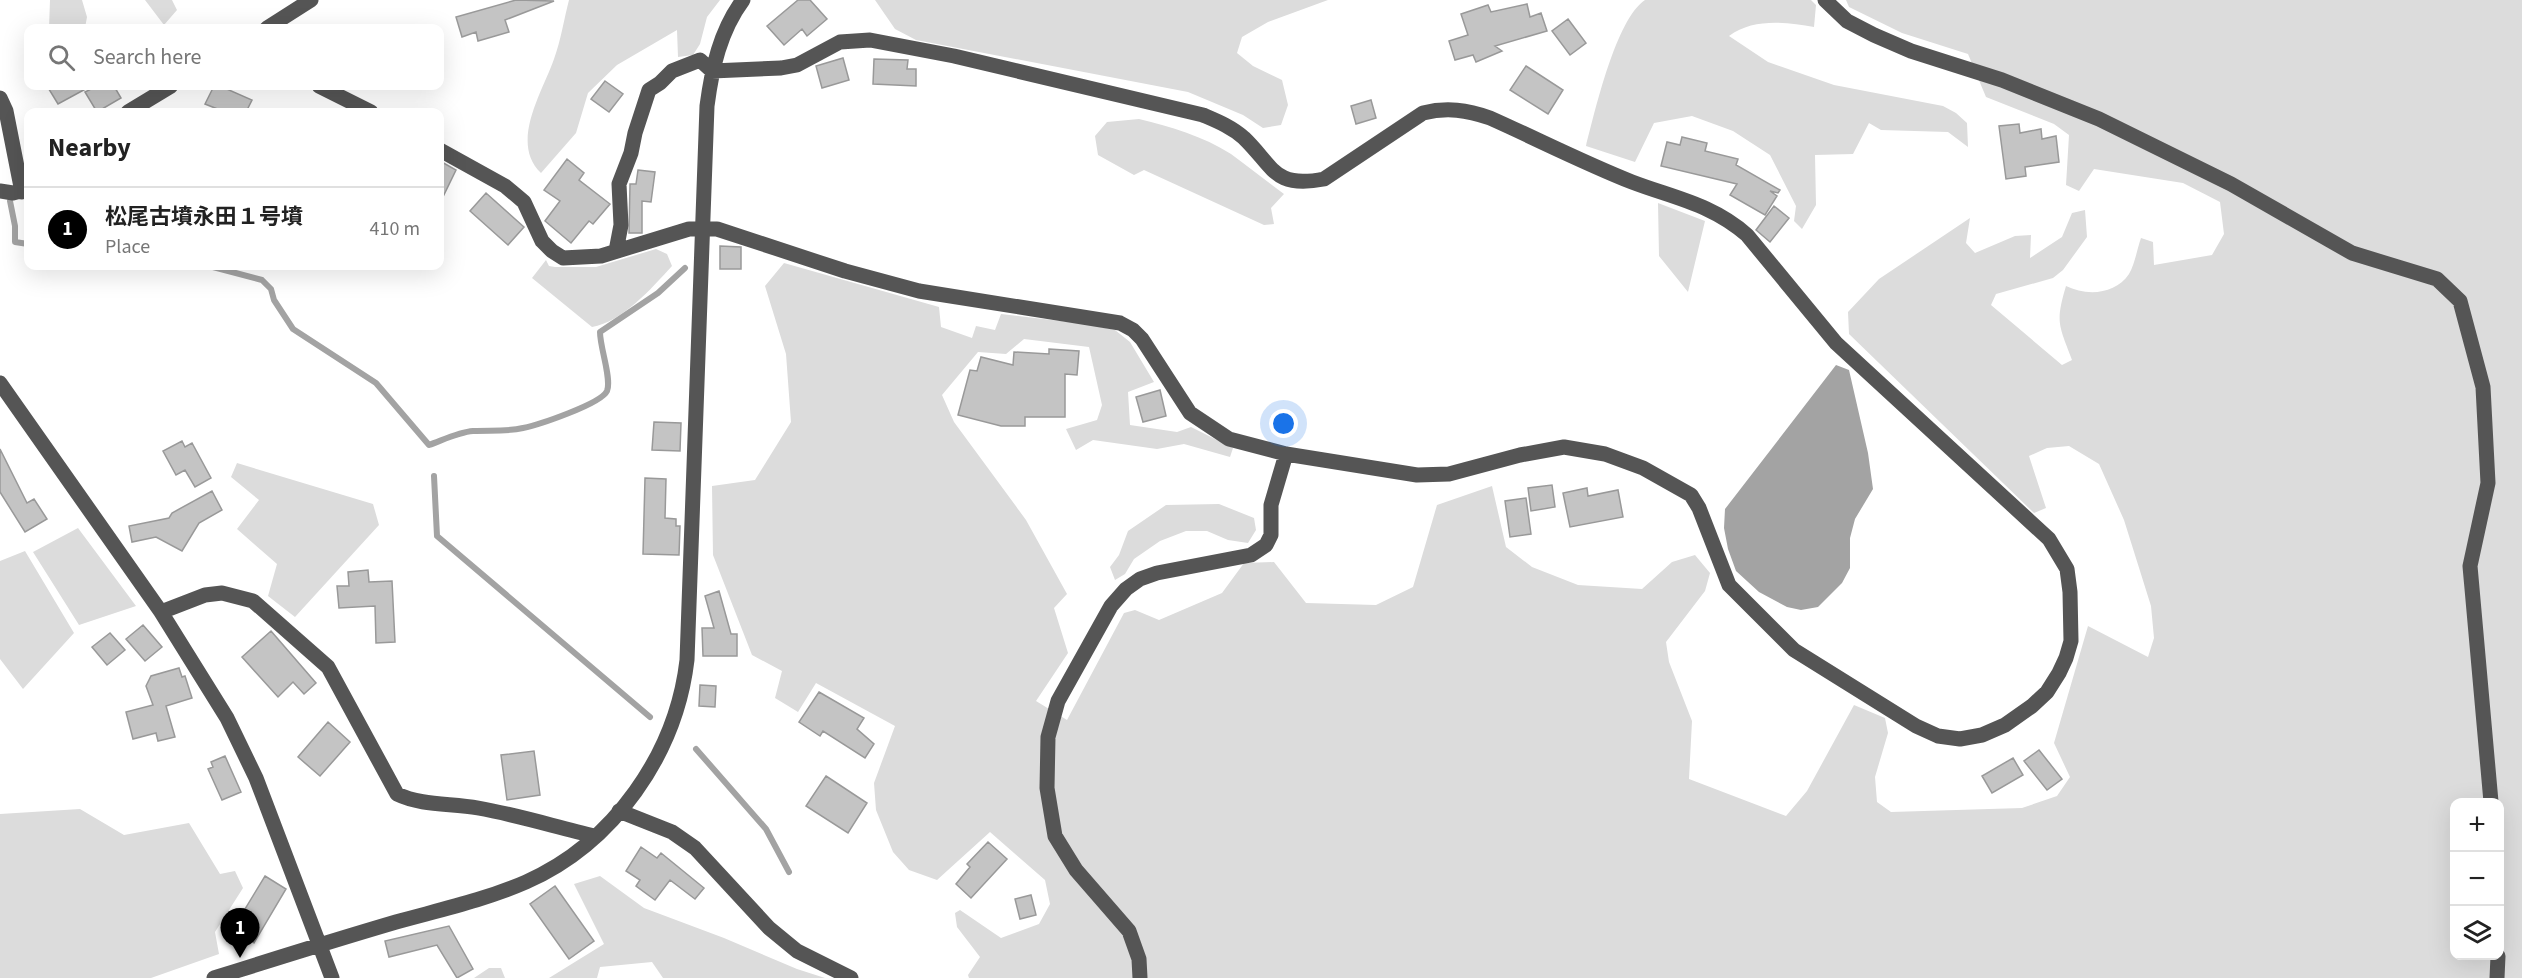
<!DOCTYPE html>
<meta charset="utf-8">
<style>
:root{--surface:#fff;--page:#f6f6f6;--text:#222;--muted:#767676;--line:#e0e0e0;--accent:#000}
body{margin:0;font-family:"Source Sans 3","Noto Sans JP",sans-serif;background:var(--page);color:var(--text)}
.controls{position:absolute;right:18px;bottom:18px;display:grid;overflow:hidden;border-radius:12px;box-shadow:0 6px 24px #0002}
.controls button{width:54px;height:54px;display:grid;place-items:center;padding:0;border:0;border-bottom:2px solid var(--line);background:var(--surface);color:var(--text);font:30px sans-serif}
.you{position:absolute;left:1284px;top:424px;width:21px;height:21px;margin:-15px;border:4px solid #fff;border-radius:50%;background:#1a73e8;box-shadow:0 0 0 9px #1a73e833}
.badge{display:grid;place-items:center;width:39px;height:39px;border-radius:50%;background:var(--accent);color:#fff;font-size:20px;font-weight:700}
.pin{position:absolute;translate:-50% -50px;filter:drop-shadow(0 2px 3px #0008)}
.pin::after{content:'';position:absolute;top:32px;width:21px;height:18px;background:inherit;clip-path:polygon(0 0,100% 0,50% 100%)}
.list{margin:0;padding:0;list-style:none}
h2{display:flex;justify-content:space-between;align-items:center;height:78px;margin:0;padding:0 24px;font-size:26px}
h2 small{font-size:20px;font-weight:400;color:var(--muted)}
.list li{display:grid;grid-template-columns:39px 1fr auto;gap:18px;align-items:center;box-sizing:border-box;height:84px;padding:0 24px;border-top:2px solid var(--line)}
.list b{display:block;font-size:22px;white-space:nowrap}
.list p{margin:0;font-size:20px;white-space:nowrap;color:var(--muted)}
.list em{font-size:20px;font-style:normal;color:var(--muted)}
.icon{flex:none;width:33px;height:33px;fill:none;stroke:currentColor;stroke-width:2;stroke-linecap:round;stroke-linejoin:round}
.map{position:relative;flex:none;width:2522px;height:978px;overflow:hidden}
.search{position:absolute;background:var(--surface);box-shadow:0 6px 24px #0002;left:24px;top:24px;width:420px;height:66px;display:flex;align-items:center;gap:15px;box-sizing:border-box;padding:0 21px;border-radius:12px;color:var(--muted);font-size:22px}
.panel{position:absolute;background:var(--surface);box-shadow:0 6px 24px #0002;left:24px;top:108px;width:420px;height:162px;border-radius:12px}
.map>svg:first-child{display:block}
.green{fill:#dcdcdc;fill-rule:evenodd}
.water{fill:#a3a3a3}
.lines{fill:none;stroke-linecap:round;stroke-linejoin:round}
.stream{stroke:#a3a3a3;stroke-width:6}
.building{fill:#c4c4c4;stroke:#999;stroke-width:1.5}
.minor{stroke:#555;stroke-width:15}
</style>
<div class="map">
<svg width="2522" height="978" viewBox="0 0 2522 978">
<rect width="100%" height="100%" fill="#fff"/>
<path class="green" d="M 50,0 L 82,0 L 87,17 L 85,28 L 49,28 Z
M 145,0 L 172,0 L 177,10 L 164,25 Z
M 569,0 L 720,0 L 707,17 L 700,44 L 693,55 L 678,57 L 677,30 L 617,65 L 588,93 L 576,133 L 541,173 C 509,143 543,91 554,59 C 561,40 564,19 569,0 Z
M 875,0 L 1328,0 L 1268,22 L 1242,37 L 1237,53 L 1253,66 L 1282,80 L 1288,105 L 1281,125 L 1263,128 L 1243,115 L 1188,92 L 916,40 L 895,29 Z
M 1645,0 L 1811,0 L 1816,5 L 1814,27 C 1786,22 1753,18 1729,36 L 1768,62 L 1834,85 L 1943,106 L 1956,113 L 1967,123 L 1968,147 L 1948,132 L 1881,130 L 1869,123 L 1853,154 L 1815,155 L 1816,205 L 1802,229 L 1794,221 L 1796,206 L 1770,155 L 1733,131 L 1692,116 L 1654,123 L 1635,162 L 1586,146 C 1595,111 1616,19 1645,0 Z
M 1846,0 L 2522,0 L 2522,978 L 969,978 L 968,975 L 980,957 L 957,927 L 955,913 L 960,910 L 1001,938 L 1039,924 L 1050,904 L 1045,880 L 990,832 L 937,880 L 909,870 L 893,852 L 876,810 L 874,783 L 895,726 L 816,683 L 798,712 L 775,698 L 782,671 L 752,655 L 713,555 L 712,486 L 755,480 L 791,422 L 786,354 L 765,286 L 784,263 L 939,307 L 941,327 L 972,338 L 976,326 L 995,330 L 1001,314 L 1086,324 L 1115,330 L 1130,342 L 1154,382 L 1128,392 L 1130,425 L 1177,432 L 1191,427 L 1233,448 L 1230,457 L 1184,444 L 1157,449 L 1093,440 L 1076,450 L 1066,429 L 1097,420 L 1102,405 L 1089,347 L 1024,339 L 1006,354 L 978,352 L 942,395 L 954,422 L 1026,520 L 1067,594 L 1054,608 L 1068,653 L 1036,701 L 1067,720 L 1124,613 L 1135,610 L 1159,620 L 1222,593 L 1244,563 L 1274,562 L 1306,603 L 1376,605 L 1413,587 L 1437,505 L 1492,486 L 1506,547 L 1532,567 L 1578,585 L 1642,589 L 1672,562 L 1695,555 L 1710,573 L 1705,591 L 1666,642 L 1669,662 L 1692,721 L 1689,779 L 1786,816 L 1807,791 L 1854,705 L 1885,718 L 1888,733 L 1875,777 L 1877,802 L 1891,812 L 2022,808 L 2057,796 L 2070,777 L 2054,743 L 2088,626 L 2148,657 L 2154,638 L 2151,606 L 2124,520 L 2099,464 L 2069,446 L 2047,448 L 2029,456 L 2046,508 L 2034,513 L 1849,334 L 1848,312 L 1879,279 L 1970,218 L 1966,243 L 1975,253 L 2015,236 L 2031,235 L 2030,258 L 2062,237 L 2072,213 L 2085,210 L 2087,237 L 2063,270 L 2053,278 L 1996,294 L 1991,305 L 2062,365 L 2072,360 C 2059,325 2055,323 2066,286 C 2086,296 2115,295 2129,274 C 2135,264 2137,249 2141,238 L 2153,242 L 2154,265 L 2212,255 L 2224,234 L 2220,202 L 2183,183 L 2094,169 L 2079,191 L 2066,185 L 2069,135 L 2054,124 L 1986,97 L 1968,54 L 1902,33 L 1849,7 ZM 2454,802 L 2500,802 L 2500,956 L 2454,956 Z
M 1139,119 C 1171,127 1203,136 1231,154 C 1249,167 1266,181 1284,194 L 1271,208 L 1274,224 L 1264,225 L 1144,170 L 1134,175 L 1098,155 L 1095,136 L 1107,122 Z
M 1658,203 L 1705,221 L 1688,292 L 1659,256 Z
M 656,249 L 667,254 L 672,266 C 652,288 622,322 592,327 L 532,278 L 546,260 L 549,266 L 555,267 L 596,267 Z
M 237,463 L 373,504 L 379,525 L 295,617 L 268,596 L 277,564 L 237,529 L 259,500 L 231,477 Z
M 1219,504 L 1254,518 L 1256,530 L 1248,543 L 1228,540 L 1207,531 L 1186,531 L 1160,541 L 1134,559 L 1125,574 L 1115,580 L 1110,567 L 1119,555 L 1128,531 L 1166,505 Z
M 78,528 L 136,606 L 79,625 L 33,552 Z
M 25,551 L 74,633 L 23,689 L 0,659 L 0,561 Z
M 80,809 L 124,835 L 189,823 L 220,874 L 235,871 L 243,888 L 215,932 L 219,954 L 151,978 L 0,978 L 0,814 Z
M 600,876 L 644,908 L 724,938 L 797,969 L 825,978 L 663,978 L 652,962 L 600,967 L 597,978 L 549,978 L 604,944 L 574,884 Z
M 489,968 L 501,968 L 505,978 L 474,978 Z"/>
<path class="water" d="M 1836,365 L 1849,370 L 1868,453 L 1873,489 L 1855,519 L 1850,538 L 1850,568 L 1842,583 L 1818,607 L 1801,610 L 1787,607 L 1759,592 L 1736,571 L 1728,549 L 1724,528 L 1725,509 Z"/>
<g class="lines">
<path class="stream" d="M 10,201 L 15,226 L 15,242 L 28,244
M 159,266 L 213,267 L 262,280 L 271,289 L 274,300 L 293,329 L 376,383 L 429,445 C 443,440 459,432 473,431 C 490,430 506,432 523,428 C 538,425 601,404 607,391 C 612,379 600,348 600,332 L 658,293 L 685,268
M 434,476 L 437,536 L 650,717
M 696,749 L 766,829 L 789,872"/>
</g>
<path class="building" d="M 516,0 L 554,1 L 505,20 L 509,32 L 478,41 L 476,32 L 462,37 L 456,17 Z
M 798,0 L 810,0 L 827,19 L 807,36 L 802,29 L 784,45 L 767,26 Z
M 1527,4 L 1530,17 L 1541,13 L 1547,31 L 1495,46 L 1502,51 L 1476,62 L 1473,55 L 1455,60 L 1449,41 L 1468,35 L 1461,14 L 1488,5 L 1491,12 Z
M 1568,19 L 1586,43 L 1570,55 L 1552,31 Z
M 843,58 L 849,80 L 822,88 L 816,66 Z
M 874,59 L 908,60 L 907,69 L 916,69 L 916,86 L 873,84 Z
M 1526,66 L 1563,90 L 1548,114 L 1510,90 Z
M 605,81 L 623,94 L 609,112 L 591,99 Z
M 47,86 L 91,86 L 58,104 Z
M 97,86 L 114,86 L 121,98 L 97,112 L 85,92 Z
M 214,86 L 220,86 L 252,100 L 246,112 L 225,112 L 205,104 Z
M 1371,100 L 1376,118 L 1356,124 L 1351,106 Z
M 2019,124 L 2020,133 L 2041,129 L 2042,139 L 2056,136 L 2059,162 L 2025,167 L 2026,176 L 2006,179 L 1999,126 Z
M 1682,137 L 1707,143 L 1705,151 L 1738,159 L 1736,165 L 1780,190 L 1778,193 L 1770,191 L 1777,196 L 1765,215 L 1730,195 L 1737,184 L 1661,166 L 1667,142 L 1680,145 Z
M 567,159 L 584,173 L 579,180 L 610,204 L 593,224 L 589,221 L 571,243 L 545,221 L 560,201 L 544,190 Z
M 440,161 L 456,170 L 440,203 Z
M 638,170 L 655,172 L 651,202 L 642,201 L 642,233 L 629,233 L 630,184 L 636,184 Z
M 486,193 L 524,227 L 508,245 L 470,211 Z
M 1774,206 L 1789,218 L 1770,242 L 1756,230 Z
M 720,246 L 741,247 L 741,269 L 720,269 Z
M 1049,349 L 1079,351 L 1077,375 L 1065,374 L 1065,417 L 1025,417 L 1025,426 L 1001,426 L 958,415 L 970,370 L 977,371 L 981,357 L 1013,365 L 1014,352 L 1049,354 Z
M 1160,390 L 1166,416 L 1143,422 L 1136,397 Z
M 654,422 L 681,423 L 680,451 L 652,450 Z
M 182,441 L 185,447 L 192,443 L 211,478 L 195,487 L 185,470 L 176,475 L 163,451 Z
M 0,449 L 27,503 L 34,499 L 47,519 L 25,532 L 0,492 Z
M 645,478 L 666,479 L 665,518 L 676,519 L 676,526 L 680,526 L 679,555 L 643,554 Z
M 1552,485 L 1555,507 L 1531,511 L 1528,488 Z
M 1587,488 L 1588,496 L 1618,490 L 1623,517 L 1570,527 L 1563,493 Z
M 212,491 L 222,510 L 199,523 L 182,551 L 156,537 L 132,542 L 129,526 L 169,518 L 172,513 Z
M 1526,498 L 1531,534 L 1510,537 L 1505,501 Z
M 368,570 L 369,582 L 392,581 L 395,642 L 376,643 L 375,606 L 339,608 L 337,586 L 349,586 L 348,572 Z
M 719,591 L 731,634 L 737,634 L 737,656 L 703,656 L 702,628 L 714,628 L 705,596 Z
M 143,625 L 162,647 L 145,661 L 126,639 Z
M 271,631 L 316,683 L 304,694 L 293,682 L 278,697 L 242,657 Z
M 110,633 L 125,650 L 107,665 L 92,647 Z
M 179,668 L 182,677 L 185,676 L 192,698 L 166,706 L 175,737 L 158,741 L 156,733 L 133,739 L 126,712 L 153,705 L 146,686 L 151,676 Z
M 700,685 L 716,686 L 715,707 L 699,706 Z
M 819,692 L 864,718 L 857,729 L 874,744 L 865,758 L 823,731 L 820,736 L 799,722 Z
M 328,722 L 350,742 L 320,776 L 298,757 Z
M 2039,750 L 2062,779 L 2047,790 L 2024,761 Z
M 534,751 L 540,795 L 507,800 L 501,755 Z
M 225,756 L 241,792 L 222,800 L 208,769 L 213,767 L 211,762 Z
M 2013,758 L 2023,775 L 1992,793 L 1982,776 Z
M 826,776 L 867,803 L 848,833 L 806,806 Z
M 988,842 L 1007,859 L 971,898 L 956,884 L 970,867 L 967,864 Z
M 641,847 L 657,858 L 661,853 L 704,888 L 695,899 L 670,880 L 655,900 L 636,886 L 640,880 L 626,871 Z
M 265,876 L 286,889 L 254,943 L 249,939 L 244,947 L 228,937 Z
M 555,886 L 594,941 L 569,959 L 530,904 Z
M 1031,895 L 1036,915 L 1020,919 L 1015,899 Z
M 449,926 L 473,969 L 457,978 L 437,945 L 389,957 L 385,941 Z"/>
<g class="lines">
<path class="minor" d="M 1825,0 L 1847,21 L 1874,35 L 1911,51 L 2002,80 L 2099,119 L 2231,184 L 2352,253 L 2437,279 L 2460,301 L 2483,387 L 2488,483 L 2470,566 L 2491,802
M 267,28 L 311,0
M 319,86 L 371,112
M 0,98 L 6,111 L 22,192
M 128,112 L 171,86
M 440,150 L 505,186 L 517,196 L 524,202 L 542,241 L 552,251 L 563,258 L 601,256 L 689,229 L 717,229 L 845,271 L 919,291 L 1120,323 L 1133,330 L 1142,339 L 1190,413 L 1229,439 L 1286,454 L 1417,475 L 1449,474 L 1520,455 L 1564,447 L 1605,454 L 1643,468 L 1691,495 L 1699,508 L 1729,585 L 1794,650 L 1916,726 L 1938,736 L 1960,739 L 1982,735 L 2005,725 L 2032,706 L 2047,692 L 2059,673 L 2066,658 L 2071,641 L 2070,592 L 2067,569 L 2049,539 L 1836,343 L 1747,235 C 1712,204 1674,198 1632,182 C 1584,163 1537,139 1490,118 C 1467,110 1447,107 1423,113 L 1324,179 C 1274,189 1274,167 1244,138 C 1232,127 1217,121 1203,115 L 954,56 L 870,40 L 840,42 L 797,65 L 781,68 L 712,71 L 700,60 L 672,71 L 660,83 L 649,90 L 635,133 L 631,153 L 619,184 L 621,225 L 616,251
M 0,191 L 13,193 L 28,189
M 0,383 L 161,612 L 227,718 L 256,778 L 332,978
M 161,612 L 205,595 L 222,593 L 253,601 L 328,667 L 397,794 C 422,806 451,803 478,808 C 518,815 556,827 595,836
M 619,811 L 672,832 L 695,848 L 769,928 L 797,951 L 851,978
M 214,978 C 274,959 335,940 396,922 C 439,910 485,900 526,882 C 614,843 676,754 687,660 L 707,106 C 712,68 720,31 743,0
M 1140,978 L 1139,959 L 1129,931 L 1076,870 L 1055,836 L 1047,788 L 1048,737 L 1058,701 L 1111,606 L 1126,589 L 1140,579 L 1157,573 L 1251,555 L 1266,545 L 1271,535 L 1271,505 L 1286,454
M 2497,978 L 2498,956"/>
</g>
</svg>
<div class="controls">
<button>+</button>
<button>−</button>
<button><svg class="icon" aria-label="layers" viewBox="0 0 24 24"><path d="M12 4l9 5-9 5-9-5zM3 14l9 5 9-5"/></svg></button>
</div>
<div class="you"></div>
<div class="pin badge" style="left:240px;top:958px">1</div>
<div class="search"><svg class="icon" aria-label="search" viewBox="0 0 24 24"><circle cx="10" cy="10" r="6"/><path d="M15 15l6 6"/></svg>Search here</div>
<section class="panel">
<h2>Nearby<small></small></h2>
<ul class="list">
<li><span class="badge">1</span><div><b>松尾古墳永田１号墳</b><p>Place</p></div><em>410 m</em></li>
</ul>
</section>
</div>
